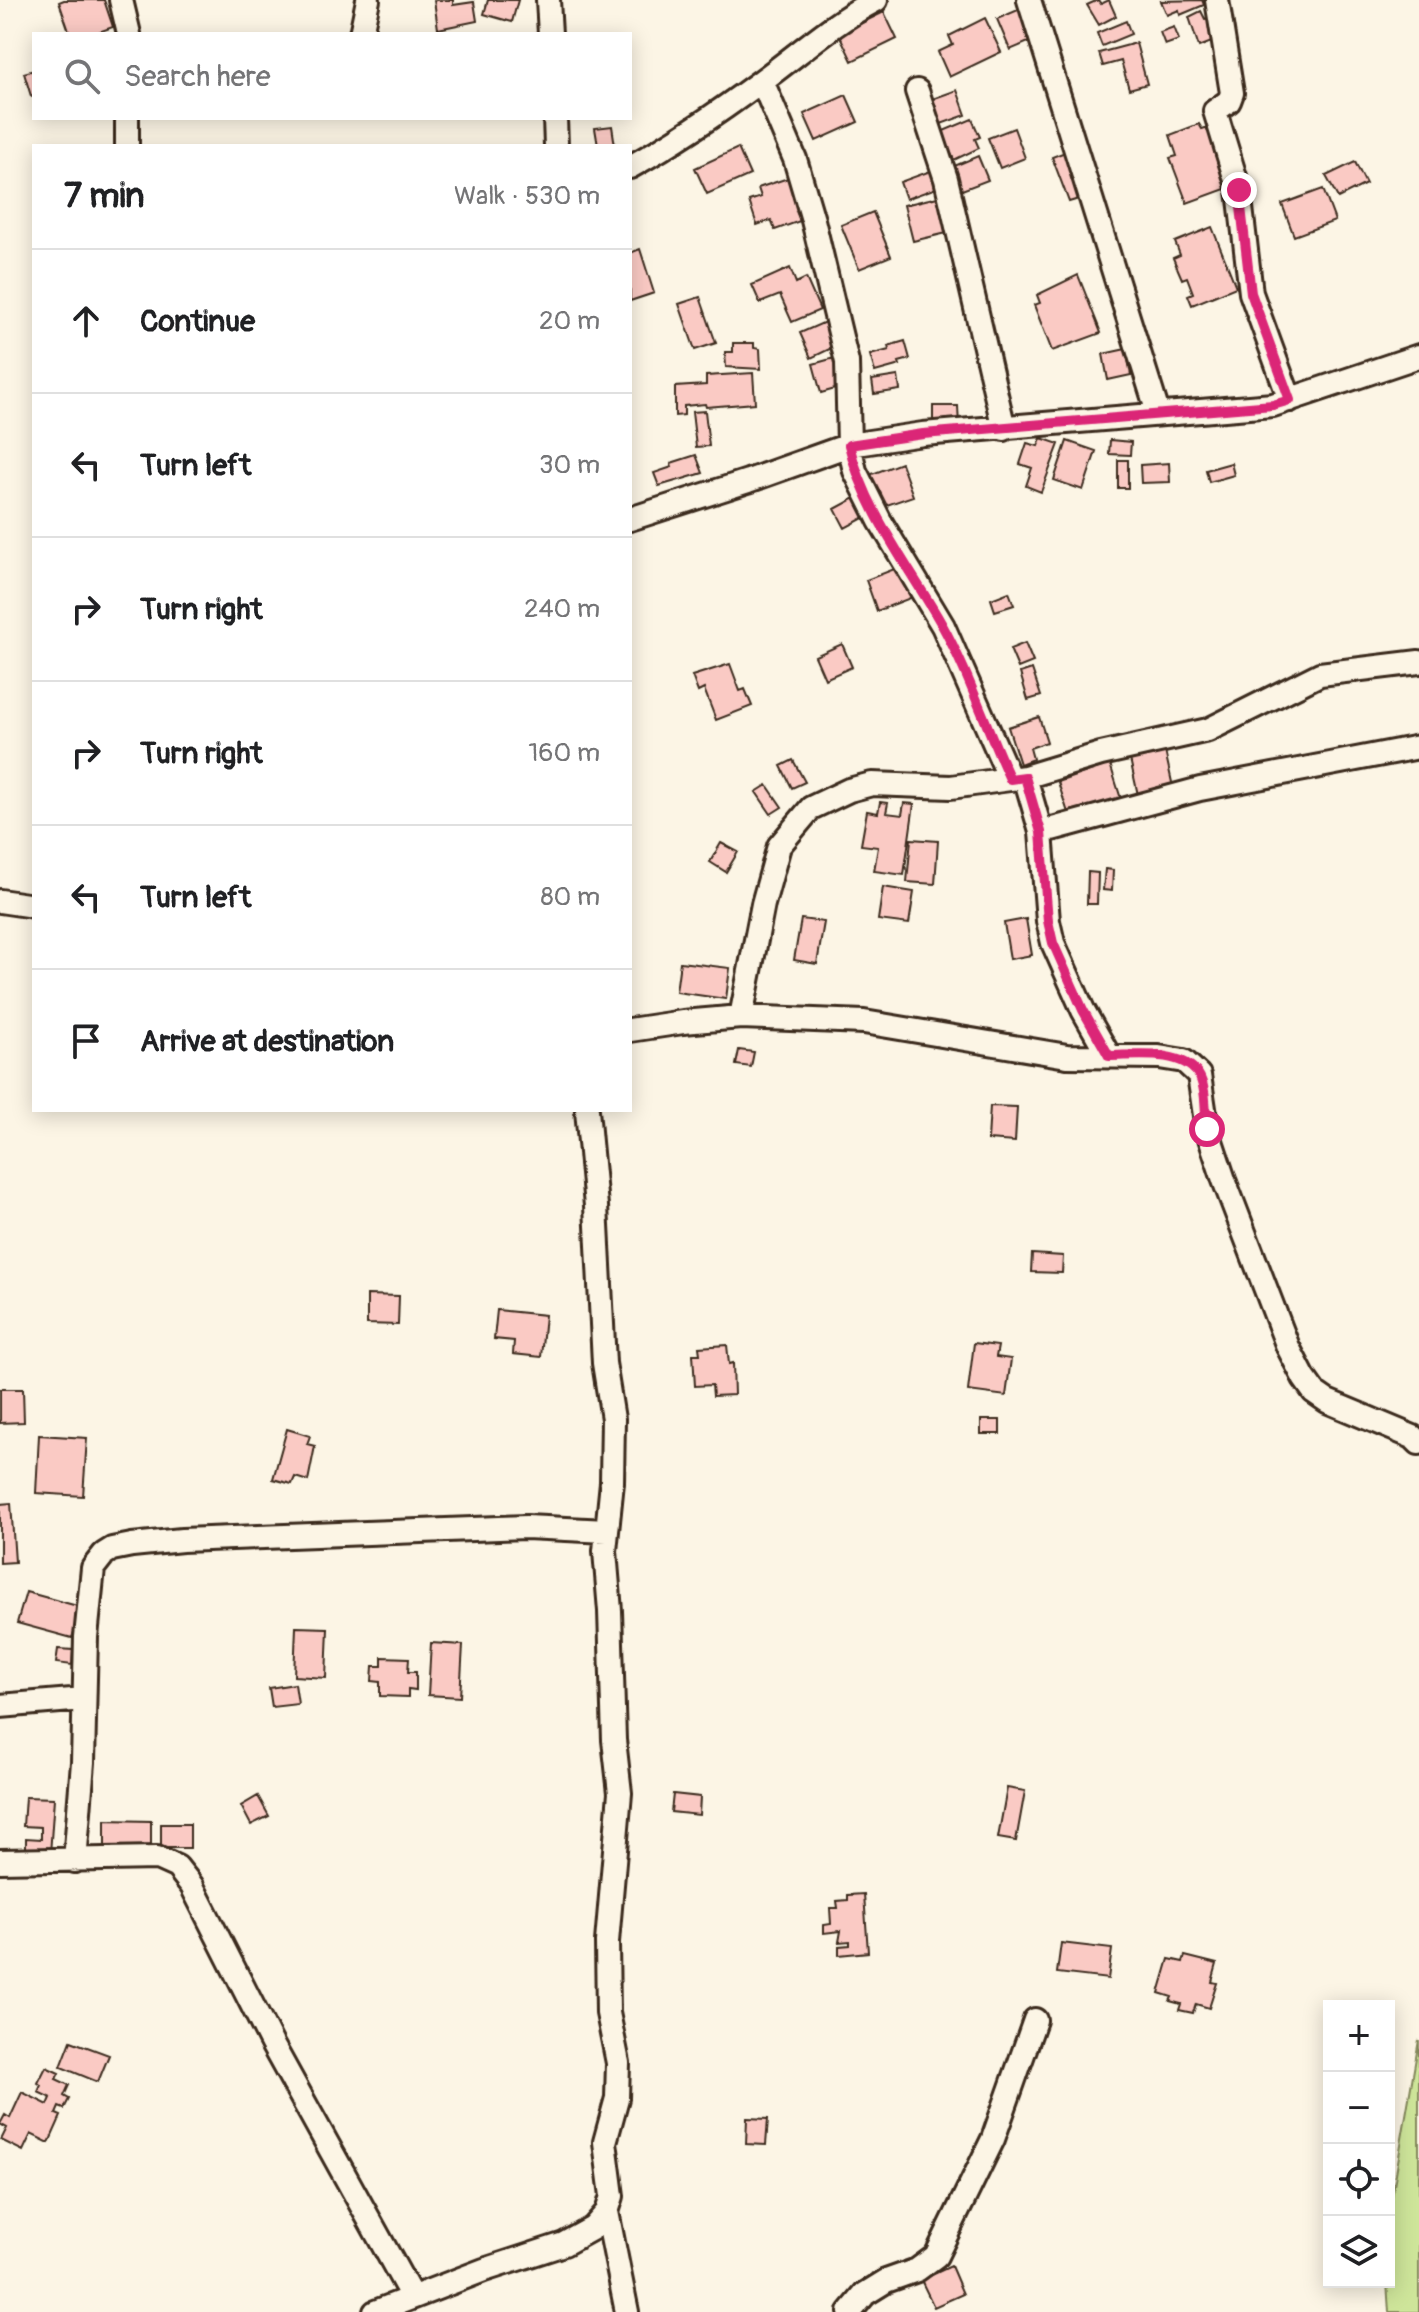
<!DOCTYPE html>
<meta charset="utf-8">
<style>
:root{--surface:#fff;--page:#f2f2f2;--text:#202124;--muted:#757577;--line:#e0e0e0}
body{margin:0;font-family:Pangolin,sans-serif;background:var(--page);color:var(--text)}
.controls{position:absolute;right:24px;bottom:24px;display:grid;overflow:hidden;border-radius:0px;box-shadow:0 4px 20px #0003}
.controls button{width:72px;height:72px;display:grid;place-items:center;padding:0;border:0;border-bottom:2px solid var(--line);background:var(--surface);color:var(--text);font:40px sans-serif}
.stop{position:absolute;width:24px;height:24px;margin:-18px;border:6px solid #db2777;border-radius:50%;background:#fff}
.stop.end{background:#db2777;border-color:#fff;box-shadow:0 2px 8px #0008}
.list{margin:0;padding:0;list-style:none}
h2{display:flex;justify-content:space-between;align-items:center;height:104px;margin:0;padding:0 32px;font-size:34px}
h2 small{font-size:26px;font-weight:400;color:var(--muted)}
.list li{display:grid;grid-template-columns:52px 1fr auto;gap:24px;align-items:center;box-sizing:border-box;height:144px;padding:0 32px;border-top:2px solid var(--line)}
.list b{display:block;font-size:30px;white-space:nowrap}
.list em{font-size:26px;font-style:normal;color:var(--muted)}
.icon{flex:none;width:44px;height:44px;fill:none;stroke:currentColor;stroke-width:2;stroke-linecap:round;stroke-linejoin:round}
.map{position:relative;flex:none;width:1419px;height:2312px;overflow:hidden}
.search{position:absolute;background:var(--surface);box-shadow:0 4px 20px #0003;left:32px;top:32px;width:600px;height:88px;display:flex;align-items:center;gap:20px;box-sizing:border-box;padding:0 28px;border-radius:0px;color:var(--muted);font-size:30px}
.panel{position:absolute;background:var(--surface);box-shadow:0 4px 20px #0003;left:32px;top:144px;width:600px;height:968px;border-radius:0px}
.map>svg:first-child{display:block}
.green{fill:#cee59a;stroke:#84885c;stroke-width:2}
.building{fill:#facac4;stroke:#3b2a1e;stroke-width:2}
.lines{fill:none;stroke-linecap:round;stroke-linejoin:round}
.minor-casing{stroke:#3b2a1e;stroke-width:28}
.minor{stroke:#fcf5e5;stroke-width:22}
.route{stroke:#db2777;stroke-width:10}
</style>
<div class="map">
<svg width="1419" height="2312" viewBox="0 0 1419 2312">
<rect width="100%" height="100%" fill="#fcf5e5"/>
<filter id="ink" filterUnits="userSpaceOnUse"><feTurbulence type="fractalNoise" baseFrequency=".0125" numOctaves="2"/><feDisplacementMap in="SourceGraphic" scale="16" xChannelSelector="R" yChannelSelector="G"/><feConvolveMatrix kernelMatrix="1 2 1 2 8 2 1 2 1" color-interpolation-filters="sRGB"/></filter>
<g filter="url(#ink)">
<path class="green" d="M 1419,2040 L 1419,2312 L 1389,2312 L 1387,2282 L 1389,2282 L 1389,2214 Z"/>
<path class="building" d="M 64,0 L 104,0 L 113,27 L 93,34 L 70,34 L 59,2 Z
M 434,0 L 453,0 L 453,5 L 474,2 L 477,21 L 438,29 Z
M 488,0 L 518,0 L 512,22 L 484,14 Z
M 1098,0 L 1101,4 L 1109,0 L 1116,16 L 1099,25 L 1087,5 Z
M 1202,0 L 1204,5 L 1180,15 L 1179,10 L 1167,15 L 1161,1 Z
M 1025,7 L 1038,38 L 1010,50 L 997,19 Z
M 1201,11 L 1205,19 L 1213,16 L 1222,38 L 1199,47 L 1189,17 Z
M 884,12 L 897,39 L 852,61 L 839,34 Z
M 985,18 L 1001,52 L 949,77 L 938,52 L 953,45 L 949,36 Z
M 1126,21 L 1131,34 L 1102,46 L 1097,33 Z
M 1174,27 L 1179,40 L 1165,45 L 1160,32 Z
M 1136,43 L 1147,84 L 1129,89 L 1121,61 L 1103,66 L 1099,53 Z
M 34,70 L 34,95 L 31,96 L 24,73 Z
M 957,90 L 966,115 L 941,124 L 932,99 Z
M 846,95 L 858,122 L 816,141 L 804,114 Z
M 972,119 L 980,137 L 975,139 L 979,148 L 954,160 L 941,132 Z
M 1199,124 L 1202,129 L 1215,125 L 1223,148 L 1214,152 L 1228,188 L 1187,203 L 1170,158 L 1177,156 L 1170,135 Z
M 612,126 L 615,146 L 598,146 L 595,128 Z
M 1014,128 L 1025,158 L 1000,168 L 988,138 Z
M 738,148 L 750,175 L 707,194 L 695,168 Z
M 1065,152 L 1082,198 L 1069,202 L 1052,157 Z
M 978,156 L 988,180 L 962,190 L 952,167 Z
M 1355,162 L 1366,184 L 1338,198 L 1326,176 Z
M 936,169 L 942,186 L 906,199 L 900,182 Z
M 788,178 L 791,187 L 797,185 L 805,208 L 796,211 L 800,221 L 775,230 L 771,220 L 757,225 L 749,201 L 761,197 L 758,188 Z
M 1323,189 L 1335,221 L 1294,236 L 1282,204 Z
M 942,196 L 951,232 L 913,241 L 904,205 Z
M 873,212 L 891,256 L 859,269 L 841,225 Z
M 1212,227 L 1236,287 L 1192,305 L 1188,295 L 1193,293 L 1187,277 L 1182,279 L 1173,258 L 1180,255 L 1175,242 Z
M 640,249 L 654,293 L 630,301 L 630,253 Z
M 790,268 L 796,283 L 806,278 L 820,310 L 792,322 L 780,295 L 760,303 L 752,285 Z
M 1078,275 L 1101,333 L 1052,351 L 1034,305 L 1040,303 L 1037,295 Z
M 700,297 L 716,343 L 695,350 L 679,304 Z
M 825,322 L 836,346 L 811,358 L 800,333 Z
M 905,341 L 910,359 L 899,362 L 900,365 L 875,372 L 870,355 L 889,350 L 888,346 Z
M 733,343 L 754,343 L 754,348 L 760,349 L 761,369 L 726,367 L 725,352 L 733,352 Z
M 1126,349 L 1131,375 L 1108,380 L 1103,354 Z
M 838,357 L 846,386 L 821,393 L 813,364 Z
M 753,373 L 755,403 L 706,407 L 705,404 L 684,406 L 684,415 L 675,416 L 675,387 L 706,385 L 706,376 Z
M 898,376 L 900,390 L 874,394 L 872,380 Z
M 933,406 L 958,406 L 959,427 L 933,427 Z
M 705,411 L 709,446 L 696,447 L 692,412 Z
M 1041,438 L 1059,444 L 1041,492 L 1026,486 L 1032,468 L 1020,464 L 1027,443 L 1038,446 Z
M 1110,440 L 1131,442 L 1130,455 L 1109,454 Z
M 1067,441 L 1096,451 L 1083,490 L 1054,480 Z
M 696,455 L 703,473 L 659,486 L 654,473 L 672,467 L 671,463 Z
M 1118,460 L 1128,460 L 1128,488 L 1118,488 Z
M 901,463 L 913,496 L 884,506 L 883,500 L 874,503 L 864,477 Z
M 1169,463 L 1170,482 L 1141,483 L 1140,465 Z
M 1231,463 L 1234,475 L 1209,482 L 1206,470 Z
M 857,497 L 867,516 L 845,528 L 835,509 Z
M 902,566 L 913,597 L 877,611 L 866,580 Z
M 1009,592 L 1014,605 L 995,611 L 991,599 Z
M 1025,643 L 1033,662 L 1018,668 L 1010,649 Z
M 842,644 L 852,667 L 825,679 L 815,656 Z
M 730,664 L 740,691 L 745,689 L 752,706 L 716,720 L 704,689 L 698,692 L 692,676 Z
M 1032,669 L 1041,696 L 1028,700 L 1020,673 Z
M 1039,717 L 1047,742 L 1030,748 L 1033,759 L 1020,764 L 1008,727 Z
M 1165,751 L 1173,787 L 1138,795 L 1130,759 Z
M 793,760 L 805,782 L 792,788 L 781,766 Z
M 1110,764 L 1122,802 L 1070,819 L 1058,782 Z
M 767,785 L 782,807 L 771,814 L 756,792 Z
M 880,802 L 888,803 L 886,813 L 902,815 L 904,803 L 914,804 L 904,875 L 874,871 L 878,847 L 861,845 L 867,811 L 878,813 Z
M 911,839 L 938,841 L 935,884 L 907,882 Z
M 721,843 L 738,852 L 726,872 L 710,862 Z
M 1105,869 L 1113,870 L 1112,891 L 1103,890 Z
M 1088,872 L 1098,873 L 1097,904 L 1087,904 Z
M 883,887 L 914,892 L 909,924 L 878,920 Z
M 801,919 L 824,922 L 817,964 L 794,960 Z
M 1026,919 L 1032,955 L 1010,959 L 1004,923 Z
M 680,962 L 730,968 L 726,999 L 676,992 Z
M 739,1050 L 754,1052 L 751,1067 L 736,1065 Z
M 990,1106 L 1017,1107 L 1015,1142 L 988,1140 Z
M 1032,1254 L 1063,1256 L 1062,1273 L 1031,1272 Z
M 367,1295 L 399,1296 L 398,1325 L 367,1324 Z
M 497,1310 L 545,1315 L 541,1357 L 513,1354 L 514,1341 L 494,1339 Z
M 974,1343 L 998,1346 L 996,1357 L 1011,1359 L 1006,1396 L 968,1391 Z
M 727,1345 L 729,1364 L 733,1363 L 734,1395 L 713,1396 L 712,1385 L 695,1386 L 693,1354 L 700,1354 L 699,1347 Z
M 0,1389 L 23,1389 L 24,1422 L 0,1423 Z
M 981,1420 L 1000,1420 L 1000,1434 L 981,1434 Z
M 287,1429 L 310,1436 L 307,1444 L 315,1446 L 308,1481 L 295,1477 L 292,1484 L 273,1479 Z
M 39,1435 L 87,1438 L 83,1496 L 36,1493 Z
M 11,1503 L 15,1562 L 0,1563 L 0,1504 Z
M 26,1592 L 81,1607 L 72,1638 L 17,1623 Z
M 296,1627 L 328,1628 L 326,1678 L 294,1676 Z
M 431,1643 L 463,1645 L 460,1697 L 428,1695 Z
M 58,1649 L 73,1650 L 72,1665 L 56,1663 Z
M 382,1657 L 409,1658 L 408,1672 L 416,1672 L 416,1690 L 408,1689 L 408,1697 L 380,1696 L 380,1682 L 372,1681 L 373,1666 L 382,1666 Z
M 295,1684 L 298,1704 L 272,1707 L 269,1688 Z
M 1007,1788 L 1025,1791 L 1016,1841 L 998,1838 Z
M 673,1794 L 700,1797 L 699,1815 L 671,1812 Z
M 258,1796 L 269,1816 L 251,1825 L 241,1806 Z
M 25,1797 L 54,1798 L 50,1854 L 26,1853 L 26,1838 L 41,1839 L 41,1827 L 23,1826 Z
M 105,1820 L 151,1821 L 151,1852 L 105,1851 Z
M 161,1824 L 190,1824 L 190,1848 L 161,1848 Z
M 864,1894 L 868,1952 L 839,1955 L 839,1946 L 850,1945 L 850,1941 L 839,1942 L 841,1931 L 824,1933 L 824,1925 L 831,1924 L 830,1908 L 838,1908 L 837,1901 L 848,1900 L 848,1895 Z
M 1061,1943 L 1112,1949 L 1108,1979 L 1057,1973 Z
M 1185,1956 L 1217,1964 L 1212,1982 L 1217,1983 L 1209,2008 L 1196,2004 L 1193,2013 L 1179,2010 L 1181,2004 L 1170,2001 L 1172,1997 L 1159,1993 L 1169,1959 L 1183,1962 Z
M 71,2041 L 109,2055 L 98,2082 L 61,2067 Z
M 46,2067 L 59,2073 L 56,2079 L 69,2085 L 64,2096 L 69,2099 L 64,2109 L 59,2107 L 56,2114 L 61,2116 L 49,2143 L 31,2134 L 23,2151 L 1,2140 L 7,2128 L 0,2124 L 5,2115 L 10,2118 L 22,2092 L 48,2105 L 51,2098 L 38,2092 L 41,2085 L 38,2083 Z
M 747,2118 L 768,2119 L 766,2145 L 746,2144 Z
M 951,2266 L 963,2294 L 934,2307 L 921,2280 Z"/>
<g class="lines">
<defs>
<path id="minor" d="M 121,0 L 129,34
M 548,0 L 550,34
M 1029,0 L 1158,413
M 1217,0 L 1232,93 L 1229,101 L 1215,111 L 1239,190 L 1251,293 L 1290,400
M 361,34 L 368,0
M 762,81 L 795,159 L 813,220 L 847,362 L 849,445 L 855,471 L 880,521 L 943,626 L 1010,779
M 917,91 L 946,179 L 1004,429
M 127,118 L 127,146
M 555,118 L 556,146
M 630,167 C 675,142 718,113 760,82 C 799,54 832,23 876,0
M 630,519 L 748,481 L 849,445 L 923,434 L 1273,405 L 1419,356
M 1025,777 L 1041,832 L 1048,921 L 1053,943 L 1083,1010 L 1109,1056
M 1041,832 L 1200,789 L 1419,747
M 0,901 L 34,906
M 741,1017 L 763,904 L 779,846 L 811,808 L 849,790 L 872,784 L 951,787 L 1025,777 L 1101,754 L 1208,730 L 1320,674 L 1419,662
M 630,1030 L 683,1022 L 741,1017 L 864,1022 L 1067,1056 L 1159,1057 L 1184,1061 L 1199,1075 L 1207,1129 L 1224,1180 L 1288,1347 L 1304,1378 L 1314,1392 L 1327,1401 L 1413,1437 L 1419,1443
M 0,1706 L 84,1699
M 0,1861 L 157,1858 L 177,1867 L 192,1886 L 272,2044 L 412,2297
M 75,1861 L 83,1762 L 86,1637 L 93,1568 L 104,1554 L 112,1549 L 132,1545 L 182,1540 L 526,1527 L 607,1531
M 607,2212 L 627,2312
M 375,2312 L 484,2270 L 564,2244 L 593,2228 L 607,2212 L 612,2196 L 605,2142 L 617,2098 L 618,2063 L 608,2013 L 607,1942 L 620,1793 L 614,1740 L 610,1611 L 605,1551 L 612,1482 L 613,1419 L 604,1363 L 596,1206 L 587,1110
M 850,2312 L 865,2294 L 886,2281 L 917,2270 L 936,2256 L 993,2139 L 1035,2020"/>
</defs>
<use href="#minor" class="minor-casing"/>
<use href="#minor" class="minor"/>
</g>
</g>
<g class="lines" filter="url(#ink)">
<path class="route" d="M 1207,1129 C 1205,1113 1207,1087 1198,1074 C 1181,1049 1135,1056 1109,1056 L 1083,1010 L 1053,943 L 1048,921 L 1041,832 L 1025,777 L 1010,779 C 986,728 969,673 941,623 C 908,565 865,511 849,445 L 923,434 L 1273,405 L 1290,400 L 1251,293 L 1239,190"/>
</g>
</svg>
<div class="controls">
<button>+</button>
<button>−</button>
<button><svg class="icon" aria-label="locate" viewBox="0 0 24 24"><circle cx="12" cy="12" r="6"/><path d="M12 2v4M12 18v4M2 12h4M18 12h4"/></svg></button>
<button><svg class="icon" aria-label="layers" viewBox="0 0 24 24"><path d="M12 4l9 5-9 5-9-5zM3 14l9 5 9-5"/></svg></button>
</div>
<div class="stop" style="left:1207px;top:1129px"></div>
<div class="stop end" style="left:1239px;top:190px"></div>
<div class="search"><svg class="icon" aria-label="search" viewBox="0 0 24 24"><circle cx="10" cy="10" r="6"/><path d="M15 15l6 6"/></svg>Search here</div>
<section class="panel">
<h2>7 min<small>Walk · 530 m</small></h2>
<ul class="list">
<li><svg class="icon" aria-label="ahead" viewBox="0 0 24 24"><path d="M12 20V5M6 11l6-6 6 6"/></svg><div><b>Continue</b></div><em>20 m</em></li>
<li><svg class="icon" aria-label="left" viewBox="0 0 24 24"><path d="M17 20v-9H6M10 6l-5 5 5 5"/></svg><div><b>Turn left</b></div><em>30 m</em></li>
<li><svg class="icon" aria-label="right" viewBox="0 0 24 24"><path d="M7 20v-9h11M14 6l5 5-5 5"/></svg><div><b>Turn right</b></div><em>240 m</em></li>
<li><svg class="icon" aria-label="right" viewBox="0 0 24 24"><path d="M7 20v-9h11M14 6l5 5-5 5"/></svg><div><b>Turn right</b></div><em>160 m</em></li>
<li><svg class="icon" aria-label="left" viewBox="0 0 24 24"><path d="M17 20v-9H6M10 6l-5 5 5 5"/></svg><div><b>Turn left</b></div><em>80 m</em></li>
<li><svg class="icon" aria-label="arrive" viewBox="0 0 24 24"><path d="M6 21V4h12l-3 4 3 4H6"/></svg><div><b>Arrive at destination</b></div></li>
</ul>
</section>
</div>
